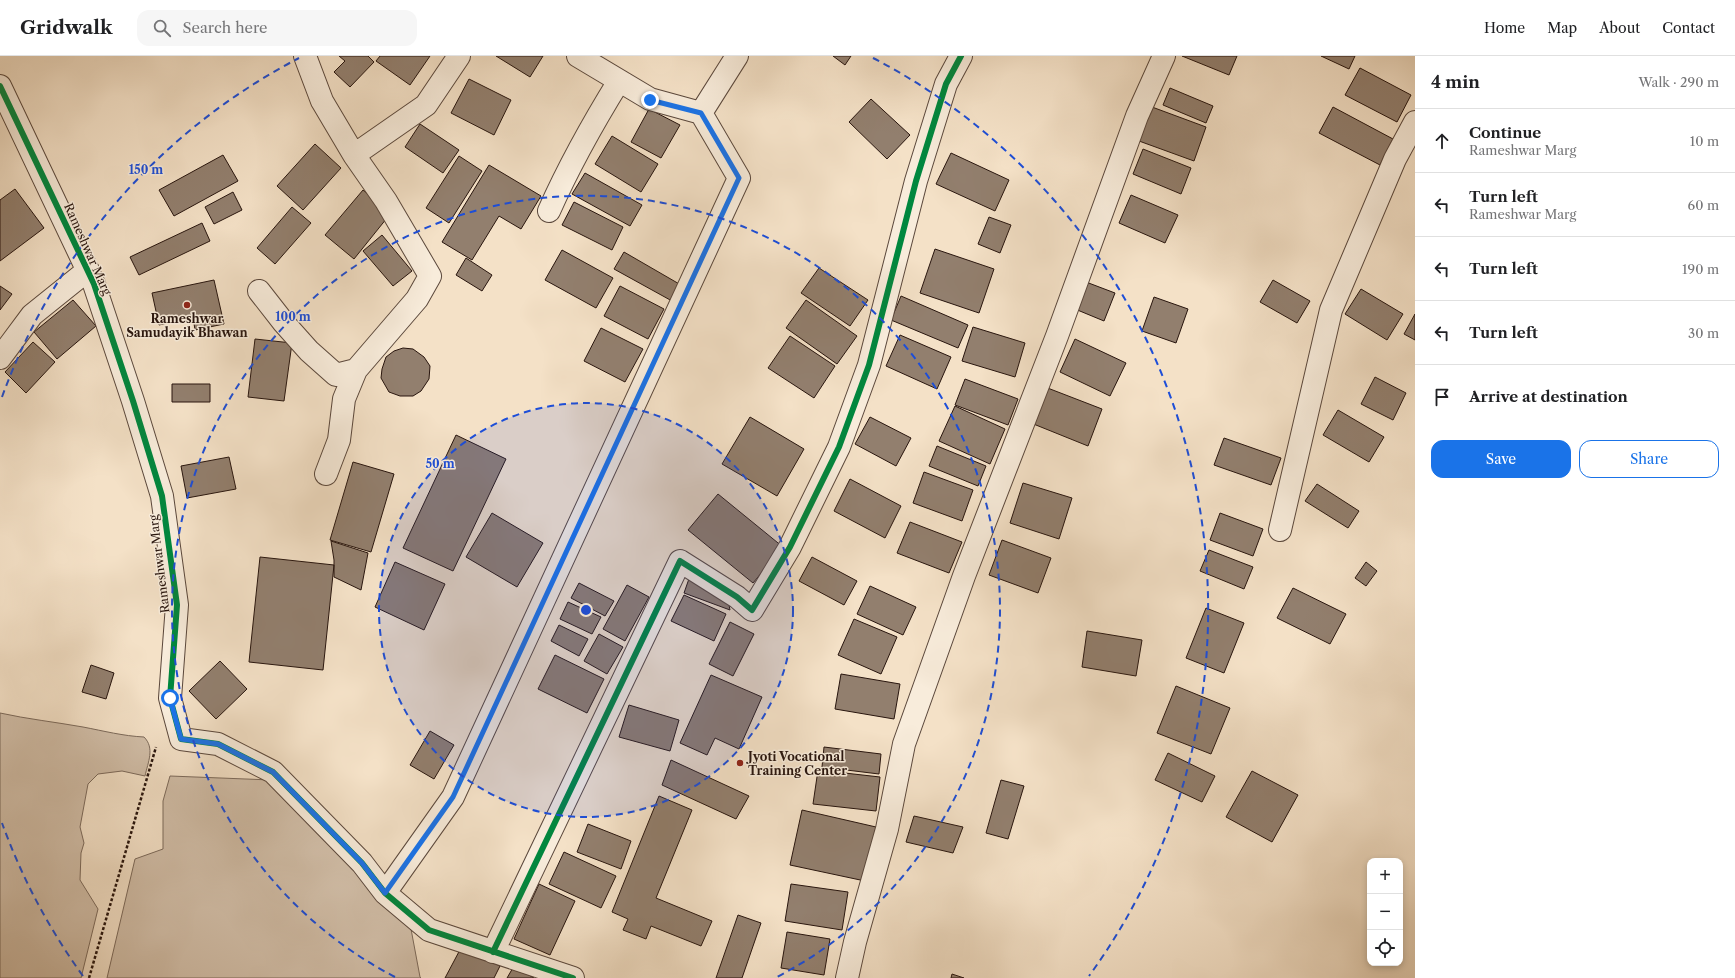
<!DOCTYPE html>
<meta charset="utf-8">
<style>
:root{--surface:#fff;--page:#f6f6f6;--text:#202124;--muted:#757577;--line:#e0e0e0;--accent:#1a73e8}
body{margin:0;font-family:"Libre Caslon Text",serif;background:var(--page);color:var(--text)}
.controls{position:absolute;right:12px;bottom:12px;display:grid;overflow:hidden;border-radius:8px;box-shadow:0 2px 6px #0003}
.controls button{width:36px;height:36px;display:grid;place-items:center;padding:0;border:0;border-bottom:1px solid var(--line);background:var(--surface);color:var(--text);font:20px sans-serif}
.stop{position:absolute;width:12px;height:12px;margin:-9px;border:3px solid #1a73e8;border-radius:50%;background:#fff}
.stop.end{background:#1a73e8;border-color:#fff;box-shadow:0 1px 4px #0008}
.list{margin:0;padding:0;list-style:none}
h2{display:flex;justify-content:space-between;align-items:center;height:52px;margin:0;padding:0 16px;font-size:17px}
h2 small{font-size:13px;font-weight:400;color:var(--muted)}
.list li{display:grid;grid-template-columns:26px 1fr auto;gap:12px;align-items:center;box-sizing:border-box;height:64px;padding:0 16px;border-top:1px solid var(--line)}
.list b{display:block;font-size:15px;white-space:nowrap}
.list p{margin:0;font-size:13px;white-space:nowrap;color:var(--muted)}
.list em{font-size:13px;font-style:normal;color:var(--muted)}
.actions{display:flex;gap:8px;padding:12px 16px}
.actions a{flex:1;padding:9px 0;border:1px solid var(--accent);border-radius:12px;text-align:center;font-size:14px;color:var(--accent)}
.actions .main{background:var(--accent);color:#fff}
.icon{flex:none;width:22px;height:22px;fill:none;stroke:currentColor;stroke-width:2;stroke-linecap:round;stroke-linejoin:round}
.map{position:relative;flex:none;width:1415px;height:922px;overflow:hidden}
header{display:flex;align-items:center;gap:24px;box-sizing:border-box;height:56px;padding:0 20px;background:var(--surface);border-bottom:1px solid var(--line)}
header strong{font-size:19px}
nav{display:flex;gap:22px;margin-inline-start:auto;font-size:14px}
.search{width:280px;height:36px;background:var(--page);display:flex;align-items:center;gap:10px;box-sizing:border-box;padding:0 14px;border-radius:12px;color:var(--muted);font-size:15px}
main{display:flex}
aside{flex:1;background:var(--surface)}
.map>svg:first-child{display:block}
.green{fill:#d1bea8;stroke:#7c6a5b}
.building{fill:#927f6e;stroke:#28150e}
.lines{fill:none;stroke-linecap:round;stroke-linejoin:round}
.street-casing{stroke:#5b483c;stroke-width:24}
.path{stroke:#28150e;stroke-width:2.5;stroke-dasharray:3 2;stroke-linecap:butt}
.street{stroke:#f8ecdb;stroke-width:22}
.cycleway-casing{stroke:#f8ecdb;stroke-width:8}
.cycleway{stroke:#00873e;stroke-width:6}
.route{stroke:#1a73e8;stroke-width:5}
.ring{fill:none;stroke:#1d4ed8;stroke-width:2;stroke-dasharray:7 5}
.poi-dot{fill:#8f2418;stroke:#f8ecdb;stroke-width:1.5}
.labels{text-anchor:middle;dominant-baseline:central;stroke-width:3;stroke-linejoin:round;paint-order:stroke}
.street-label{font-size:12px;fill:#28150e;stroke:#f8ecdb}
.poi-label{font-size:12px;font-weight:bold;fill:#28150e;stroke:#f8ecdb}
.centre{fill:#1d4ed8;stroke:#f8ecdb;stroke-width:2}
.ring-label{font-size:12px;text-anchor:middle;font-weight:bold;fill:#1d4ed8;stroke:#f8ecdb;stroke-width:3;stroke-linejoin:round;paint-order:stroke}
</style>
<header>
<strong>Gridwalk</strong>
<div class="search"><svg class="icon" aria-label="search" viewBox="0 0 24 24"><circle cx="10" cy="10" r="6"/><path d="M15 15l6 6"/></svg>Search here</div>
<nav><a>Home</a><a>Map</a><a>About</a><a>Contact</a></nav>
</header>
<main>
<div class="map">
<svg width="1415" height="922" viewBox="0 0 1415 922">
<rect width="100%" height="100%" fill="#f4e1c7"/>
<filter id="stains"><feTurbulence type="fractalNoise" baseFrequency=".005" numOctaves="4"/><feColorMatrix values="0 0 0 0 .2 0 0 0 0 .09 0 0 0 0 .02 0 0 0 .5 -.17"/></filter>
<radialGradient id="worn" r=".72"><stop offset=".6" stop-color="#630" stop-opacity="0"/><stop offset="1" stop-color="#630" stop-opacity=".3"/></radialGradient>
<path class="green" d="M 0,657 C 27,663 55,666 83,671 C 104,675 123,680 144,681 C 155,692 148,706 145,720 L 122,715 L 98,718 L 88,728 L 80,771 L 84,787 L 81,797 L 80,824 L 98,853 L 81,922 L 0,922 Z
M 170,720 L 271,724 L 411,873 L 420,921 L 421,922 L 107,922 L 135,803 L 163,793 L 163,745 Z"/>
<path class="building" d="M 339,0 L 368,0 L 374,6 L 350,31 L 334,16 L 345,5 Z
M 380,0 L 430,0 L 410,29 L 376,5 Z
M 496,0 L 543,0 L 530,21 Z
M 833,0 L 851,0 L 845,9 Z
M 1182,0 L 1237,0 L 1229,19 Z
M 1321,0 L 1355,0 L 1349,13 Z
M 1360,12 L 1411,39 L 1397,66 L 1345,39 Z
M 469,23 L 511,44 L 494,79 L 451,57 Z
M 1170,32 L 1213,50 L 1206,67 L 1163,49 Z
M 871,43 L 910,79 L 887,103 L 849,66 Z
M 1152,51 L 1206,71 L 1194,105 L 1139,85 Z
M 1333,51 L 1393,83 L 1380,109 L 1319,77 Z
M 649,53 L 680,69 L 661,102 L 631,86 Z
M 420,68 L 459,94 L 443,117 L 405,91 Z
M 612,80 L 658,108 L 641,136 L 595,108 Z
M 315,88 L 341,112 L 303,154 L 277,130 Z
M 1143,93 L 1191,112 L 1181,138 L 1133,118 Z
M 951,97 L 1009,124 L 995,155 L 936,128 Z
M 223,99 L 238,125 L 174,160 L 159,134 Z
M 459,100 L 482,115 L 449,167 L 426,152 Z
M 489,109 L 541,140 L 521,173 L 499,160 L 472,204 L 442,186 Z
M 585,117 L 642,149 L 630,170 L 572,138 Z
M 15,133 L 44,172 L 0,205 L 0,144 Z
M 363,134 L 391,157 L 354,203 L 325,179 Z
M 233,136 L 242,154 L 214,168 L 205,151 Z
M 1131,139 L 1178,159 L 1165,187 L 1119,167 Z
M 574,146 L 623,171 L 612,194 L 562,169 Z
M 292,151 L 311,167 L 275,208 L 257,192 Z
M 989,161 L 1011,169 L 1000,197 L 978,188 Z
M 202,167 L 210,185 L 139,219 L 130,201 Z
M 382,179 L 412,215 L 393,230 L 363,195 Z
M 935,193 L 994,213 L 979,257 L 920,237 Z
M 562,194 L 613,222 L 596,252 L 545,224 Z
M 624,196 L 681,229 L 672,245 L 614,213 Z
M 466,202 L 492,219 L 482,235 L 456,219 Z
M 819,212 L 868,244 L 850,270 L 801,237 Z
M 214,224 L 224,268 L 195,274 L 193,261 L 159,269 L 152,237 Z
M 1273,224 L 1310,245 L 1297,267 L 1260,246 Z
M 1086,226 L 1115,237 L 1104,265 L 1075,253 Z
M 0,230 L 12,238 L 0,254 Z
M 620,230 L 664,253 L 648,283 L 604,260 Z
M 1361,233 L 1403,258 L 1387,284 L 1345,258 Z
M 901,240 L 968,269 L 958,292 L 891,264 Z
M 1154,241 L 1188,253 L 1176,287 L 1142,275 Z
M 73,244 L 96,270 L 57,303 L 34,276 Z
M 806,244 L 857,280 L 837,308 L 786,272 Z
M 1415,258 L 1415,284 L 1404,278 Z
M 973,271 L 1025,287 L 1015,321 L 962,305 Z
M 601,272 L 643,293 L 625,326 L 584,305 Z
M 900,279 L 951,301 L 937,333 L 886,310 Z
M 790,280 L 835,310 L 814,342 L 768,312 Z
M 255,283 L 292,287 L 284,345 L 248,341 Z
M 1075,283 L 1126,307 L 1110,340 L 1060,316 Z
M 33,286 L 55,306 L 26,337 L 5,316 Z
M 403,292 L 413,293 L 424,301 L 430,310 L 429,323 L 421,335 L 413,340 L 400,340 L 389,336 L 381,322 L 382,313 L 386,301 L 394,295 Z
M 1375,321 L 1406,337 L 1393,364 L 1361,348 Z
M 965,323 L 1018,343 L 1008,369 L 955,349 Z
M 172,328 L 210,328 L 210,346 L 172,346 Z
M 1045,331 L 1102,353 L 1088,390 L 1031,367 Z
M 955,350 L 1005,373 L 990,408 L 939,385 Z
M 1338,354 L 1384,381 L 1369,406 L 1323,379 Z
M 750,361 L 804,393 L 777,440 L 722,408 Z
M 870,361 L 911,382 L 896,410 L 855,388 Z
M 456,379 L 506,403 L 453,515 L 403,492 Z
M 1224,382 L 1281,402 L 1271,429 L 1214,409 Z
M 937,390 L 986,410 L 978,430 L 929,410 Z
M 229,401 L 236,433 L 187,442 L 181,410 Z
M 353,406 L 394,418 L 371,496 L 330,484 Z
M 924,416 L 973,434 L 962,465 L 913,447 Z
M 850,423 L 901,450 L 885,482 L 834,455 Z
M 1023,427 L 1072,442 L 1059,483 L 1010,467 Z
M 1317,428 L 1359,455 L 1348,472 L 1305,445 Z
M 718,438 L 783,491 L 753,527 L 688,474 Z
M 492,457 L 543,487 L 517,531 L 466,501 Z
M 1220,457 L 1263,473 L 1253,500 L 1210,484 Z
M 910,466 L 962,486 L 949,517 L 897,497 Z
M 1002,484 L 1051,502 L 1038,537 L 989,519 Z
M 331,485 L 368,497 L 361,534 L 334,521 L 334,504 Z
M 1209,494 L 1253,511 L 1244,533 L 1200,515 Z
M 260,501 L 334,509 L 323,614 L 249,606 Z
M 812,501 L 857,525 L 844,549 L 799,525 Z
M 395,506 L 445,528 L 424,574 L 375,551 Z
M 1366,506 L 1377,515 L 1366,530 L 1355,522 Z
M 691,517 L 727,539 L 730,554 L 684,537 Z
M 579,527 L 614,545 L 605,560 L 571,542 Z
M 627,529 L 649,541 L 625,585 L 603,573 Z
M 870,530 L 916,551 L 903,579 L 857,558 Z
M 1293,532 L 1346,558 L 1330,588 L 1277,562 Z
M 684,539 L 726,558 L 714,585 L 671,565 Z
M 568,546 L 601,561 L 592,578 L 560,563 Z
M 1206,552 L 1244,567 L 1224,617 L 1186,602 Z
M 854,563 L 897,581 L 881,618 L 838,599 Z
M 730,566 L 754,578 L 733,620 L 709,608 Z
M 559,569 L 588,583 L 579,600 L 551,585 Z
M 1087,575 L 1142,584 L 1136,620 L 1082,611 Z
M 599,578 L 623,591 L 607,618 L 584,605 Z
M 555,599 L 604,623 L 587,657 L 538,633 Z
M 220,605 L 247,633 L 216,663 L 189,635 Z
M 91,609 L 114,617 L 106,643 L 82,636 Z
M 841,618 L 900,628 L 894,663 L 835,653 Z
M 711,619 L 762,641 L 739,693 L 715,682 L 707,699 L 680,687 Z
M 1176,630 L 1230,652 L 1211,698 L 1157,677 Z
M 629,649 L 679,664 L 670,695 L 619,681 Z
M 430,675 L 454,689 L 434,723 L 410,709 Z
M 824,691 L 881,698 L 879,718 L 822,711 Z
M 1168,697 L 1215,720 L 1202,746 L 1155,724 Z
M 671,704 L 749,740 L 736,763 L 662,729 Z
M 818,714 L 880,721 L 876,755 L 813,748 Z
M 1252,715 L 1298,739 L 1272,786 L 1226,761 Z
M 1001,724 L 1024,730 L 1008,783 L 986,777 Z
M 659,740 L 692,754 L 656,842 L 712,865 L 701,890 L 651,870 L 646,883 L 623,874 L 628,863 L 612,856 Z
M 802,754 L 876,771 L 865,825 L 790,809 Z
M 914,760 L 963,771 L 953,797 L 906,786 Z
M 588,768 L 631,785 L 621,813 L 577,796 Z
M 564,796 L 616,820 L 601,852 L 549,828 Z
M 539,828 L 575,845 L 550,899 L 514,883 Z
M 791,828 L 848,836 L 842,874 L 785,865 Z
M 738,859 L 761,867 L 742,922 L 716,922 Z
M 787,876 L 830,883 L 824,919 L 781,912 Z
M 462,890 L 500,910 L 494,922 L 445,922 Z
M 514,910 L 534,922 L 507,922 Z
M 952,918 L 964,922 L 951,922 Z"/>
<g class="lines">
<defs>
<path id="street" d="M 305,0 L 322,45 L 354,99 L 426,49 L 459,0
M 0,30 L 94,228 L 133,345 L 162,440 L 177,549 L 170,642 L 181,683 L 218,688 L 273,716 L 362,807 L 385,837 L 429,874 L 573,922
M 701,57 L 737,0
M 549,155 C 569,110 593,67 619,25
M 259,235 L 284,267 L 309,295 L 336,319 L 356,314
M 0,302 L 32,259 L 88,214
M 326,418 L 339,384 L 344,343 L 356,314 L 417,243 L 430,220 L 386,145 L 354,99
M 1280,474 L 1331,254 L 1395,103 L 1415,66
M 385,837 L 453,741 L 739,122 L 701,57 L 650,43 L 578,0
M 493,896 L 680,505 L 737,541 L 752,554 L 790,491 L 839,391 L 869,309 L 916,125 L 946,28 L 961,0
M 847,922 L 855,886 L 887,773 L 904,688 L 964,520 L 1057,280 L 1137,60 L 1164,0"/>
</defs>
<use href="#street" class="street-casing"/>
<path class="path" d="M 89,922 L 156,691"/>
<use href="#street" class="street"/>
<defs>
<path id="cycleway" d="M 0,30 L 94,228 L 133,345 L 162,440 L 177,549 L 170,642 L 181,683 L 218,688 L 273,716 L 362,807 L 385,837 L 429,874 L 573,922
M 493,896 L 680,505 L 737,541 L 752,554 L 790,491 L 839,391 L 869,309 L 916,125 L 946,28 L 961,0"/>
</defs>
<use href="#cycleway" class="cycleway-casing"/>
<use href="#cycleway" class="cycleway"/>
</g>
<g class="lines">
<path class="route" d="M 170,642 L 181,683 L 218,688 L 273,716 L 362,807 L 385,837 L 453,741 L 739,122 L 701,57 L 650,44"/>
</g>
<circle cx="586" cy="554" r="207" fill="#1d4ed8" fill-opacity=".12"/>
<g class="ring">
<circle cx="586" cy="554" r="207"/>
<path d="M395 921A414 414 0 1 1 777 921"/>
<path d="M83 920A622 622 0 0 1 2 767M2 341A622 622 0 0 1 299 2M873 2A622 622 0 0 1 1089 920"/>
</g>
<g class="poi-dot">
<circle cx="187" cy="249" r="4"/>
<circle cx="740" cy="707" r="4"/>
</g>
<g class="labels">
<g class="street-label">
<text transform="translate(88 193) rotate(66)">Rameshwar Marg</text>
<text transform="translate(159 508) rotate(-97)">Rameshwar Marg</text>
</g>
<g class="poi-label">
<text x="187" y="262">Rameshwar<tspan x="187" dy="14">Samudayik Bhawan</tspan></text>
<text x="748" y="700" text-anchor="start">Jyoti Vocational<tspan x="748" dy="14">Training Center</tspan></text>
</g>
</g>
<circle cx="586" cy="554" r="6" class="centre"/>
<g class="ring-label">
<text x="146" y="118">150 m</text>
<text x="293" y="265">100 m</text>
<text x="440" y="412">50 m</text>
</g>
<rect width="100%" height="100%" filter="url(#stains)"/>
<rect width="100%" height="100%" fill="url(#worn)"/>
</svg>
<div class="controls">
<button>+</button>
<button>−</button>
<button><svg class="icon" aria-label="locate" viewBox="0 0 24 24"><circle cx="12" cy="12" r="6"/><path d="M12 2v4M12 18v4M2 12h4M18 12h4"/></svg></button>
</div>
<div class="stop" style="left:170px;top:642px"></div>
<div class="stop end" style="left:650px;top:44px"></div>
</div>
<aside>
<h2>4 min<small>Walk · 290 m</small></h2>
<ul class="list">
<li><svg class="icon" aria-label="ahead" viewBox="0 0 24 24"><path d="M12 20V5M6 11l6-6 6 6"/></svg><div><b>Continue</b><p>Rameshwar Marg</p></div><em>10 m</em></li>
<li><svg class="icon" aria-label="left" viewBox="0 0 24 24"><path d="M17 20v-9H6M10 6l-5 5 5 5"/></svg><div><b>Turn left</b><p>Rameshwar Marg</p></div><em>60 m</em></li>
<li><svg class="icon" aria-label="left" viewBox="0 0 24 24"><path d="M17 20v-9H6M10 6l-5 5 5 5"/></svg><div><b>Turn left</b></div><em>190 m</em></li>
<li><svg class="icon" aria-label="left" viewBox="0 0 24 24"><path d="M17 20v-9H6M10 6l-5 5 5 5"/></svg><div><b>Turn left</b></div><em>30 m</em></li>
<li><svg class="icon" aria-label="arrive" viewBox="0 0 24 24"><path d="M6 21V4h12l-3 4 3 4H6"/></svg><div><b>Arrive at destination</b></div></li>
</ul>
<div class="actions"><a class="main">Save</a><a>Share</a></div>
</aside>
</main>
